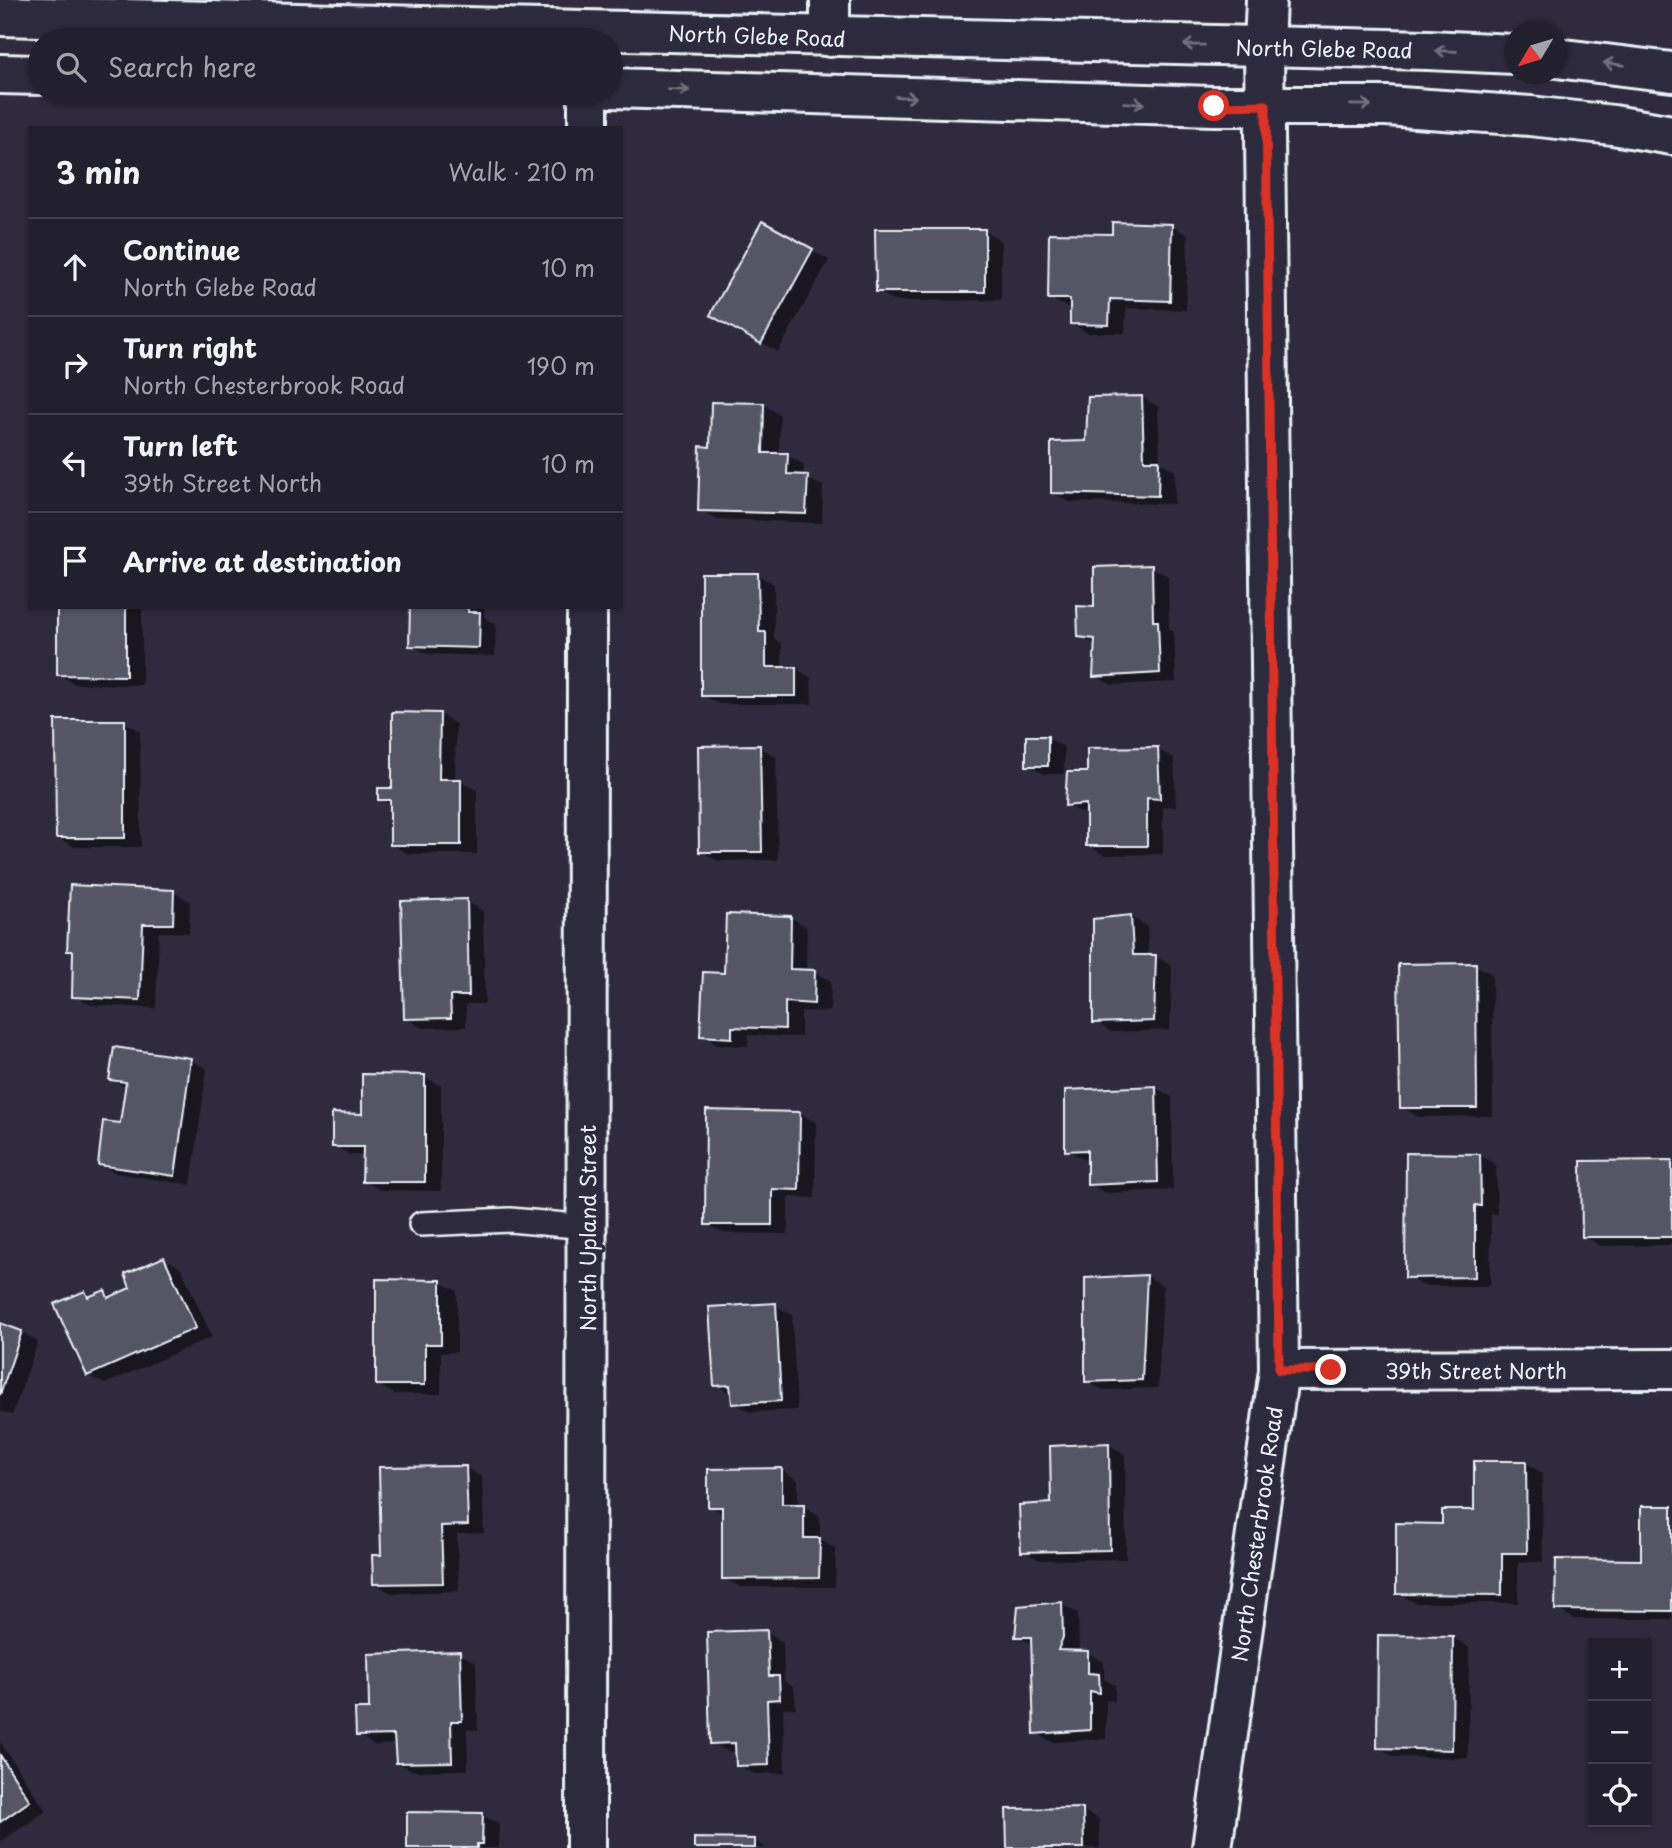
<!DOCTYPE html>
<meta charset="utf-8">
<style>
:root{--surface:#23202e;--page:#2b2836;--text:#f1f3f6;--muted:#a3a3aa;--line:#403e4a}
body{margin:0;font-family:"Playpen Sans",sans-serif;background:var(--page);color:var(--text)}
.controls{position:absolute;right:21px;bottom:21px;display:grid;overflow:hidden;border-radius:0px;box-shadow:0 2px 5px #0004}
.controls button{width:63px;height:63px;display:grid;place-items:center;padding:0;border:0;border-bottom:2px solid var(--line);background:var(--surface);color:var(--text);font:35px sans-serif}
.compass{position:absolute;left:1504px;top:21px;width:63px;height:63px;border-radius:50%;background:var(--surface);box-shadow:0 2px 5px #0004;rotate:232deg}
.stop{position:absolute;width:21px;height:21px;margin:-16px;border:5px solid #d93025;border-radius:50%;background:#fff}
.stop.end{background:#d93025;border-color:#fff;box-shadow:0 2px 7px #0008}
.list{margin:0;padding:0;list-style:none}
h2{display:flex;justify-content:space-between;align-items:center;height:91px;margin:0;padding:0 28px;font-size:30px}
h2 small{font-size:23px;font-weight:400;color:var(--muted)}
.list li{display:grid;grid-template-columns:46px 1fr auto;gap:21px;align-items:center;box-sizing:border-box;height:98px;padding:0 28px;border-top:2px solid var(--line)}
.list b{display:block;font-size:26px;white-space:nowrap}
.list p{margin:0;font-size:23px;white-space:nowrap;color:var(--muted)}
.list em{font-size:23px;font-style:normal;color:var(--muted)}
.icon{flex:none;width:38px;height:38px;fill:none;stroke:currentColor;stroke-width:2;stroke-linecap:round;stroke-linejoin:round}
.map{position:relative;flex:none;width:1672px;height:1848px;overflow:hidden}
.search{position:absolute;background:var(--surface);box-shadow:0 2px 5px #0004;left:28px;top:28px;width:595px;height:77px;display:flex;align-items:center;gap:18px;box-sizing:border-box;padding:0 24px;border-radius:38px;color:var(--muted);font-size:26px}
.panel{position:absolute;background:var(--surface);box-shadow:0 2px 5px #0004;left:28px;top:126px;width:595px;height:483px;border-radius:0px}
.map>svg:first-child{display:block}
.shadow{fill:#0007}
.building{fill:#575565;stroke:#e8f1f8;stroke-width:2}
.lines{fill:none;stroke-linecap:round;stroke-linejoin:round}
.lane-casing{stroke:#e8f1f8;stroke-width:28}
.street-casing{stroke:#e8f1f8;stroke-width:44}
.secondary-casing{stroke:#e8f1f8;stroke-width:44}
.primary-casing{stroke:#e8f1f8;stroke-width:44}
.lane{stroke:#2f2a3d;stroke-width:23}
.street{stroke:#2f2a3d;stroke-width:38}
.secondary{stroke:#2f2a3d;stroke-width:38}
.primary{stroke:#2f2a3d;stroke-width:38}
.oneway{stroke:#70707e}
.route{stroke:#d93025;stroke-width:9}
.labels{text-anchor:middle;dominant-baseline:central;stroke-width:7;stroke-linejoin:round;paint-order:stroke}
.street-label{font-size:21px;fill:#e8f1f8;stroke:#2f2a3d}
</style>
<div class="map">
<svg width="1672" height="1848" viewBox="0 0 1672 1848">
<rect width="100%" height="100%" fill="#2f2a3d"/>
<filter id="ink" filterUnits="userSpaceOnUse"><feTurbulence type="fractalNoise" baseFrequency=".0143" numOctaves="2"/><feDisplacementMap in="SourceGraphic" scale="14" xChannelSelector="R" yChannelSelector="G"/><feConvolveMatrix kernelMatrix="1 2 1 2 8 2 1 2 1" color-interpolation-filters="sRGB"/></filter>
<g filter="url(#ink)">
<path class="shadow" d="M 762,223 L 829,260 L 778,352 L 712,315 Z
M 1171,226 L 1188,235 L 1186,310 L 1126,308 L 1125,333 L 1088,333 L 1071,323 L 1072,307 L 1066,307 L 1050,298 L 1114,236 Z
M 985,231 L 1001,241 L 1001,300 L 894,301 L 878,291 Z
M 1142,397 L 1158,407 L 1160,462 L 1175,471 L 1174,504 L 1069,502 L 1052,492 L 1087,442 Z
M 713,403 L 764,405 L 780,415 L 779,455 L 787,455 L 804,465 L 803,477 L 823,486 L 822,523 L 716,519 L 700,510 L 712,448 Z
M 1151,567 L 1168,576 L 1169,629 L 1174,632 L 1176,682 L 1112,685 L 1095,676 L 1097,646 L 1080,636 L 1096,609 Z
M 757,575 L 774,584 L 774,639 L 782,644 L 782,668 L 795,668 L 811,678 L 812,704 L 719,704 L 703,695 Z
M 59,607 L 142,607 L 142,685 L 75,684 L 59,674 Z
M 412,607 L 485,607 L 484,617 L 496,624 L 495,656 L 427,654 L 411,645 Z
M 439,714 L 456,724 L 455,781 L 460,781 L 477,790 L 477,854 L 408,854 L 391,844 L 392,806 L 379,799 L 393,790 Z
M 124,722 L 140,731 L 141,847 L 74,847 L 57,837 Z
M 1047,738 L 1064,747 L 1064,774 L 1044,774 L 1028,765 Z
M 760,747 L 776,757 L 778,860 L 718,861 L 701,851 Z
M 1157,749 L 1174,758 L 1176,807 L 1163,806 L 1163,854 L 1104,855 L 1088,845 L 1088,814 L 1083,814 L 1066,805 L 1089,774 Z
M 173,892 L 190,901 L 189,933 L 159,932 L 156,1008 L 91,1005 L 74,996 L 75,953 L 69,950 Z
M 466,901 L 483,911 L 485,1004 L 466,1004 L 466,1027 L 422,1028 L 406,1018 Z
M 728,915 L 791,918 L 807,927 L 806,971 L 814,972 L 831,981 L 830,1012 L 801,1011 L 801,1037 L 748,1035 L 748,1046 L 719,1045 L 702,1035 L 726,975 Z
M 1131,917 L 1147,926 L 1148,957 L 1156,957 L 1172,966 L 1170,1030 L 1111,1032 L 1095,1022 Z
M 1475,965 L 1492,974 L 1493,1116 L 1418,1117 L 1402,1107 Z
M 115,1049 L 191,1060 L 207,1069 L 191,1185 L 116,1173 L 99,1164 L 122,1125 L 127,1088 L 111,1079 Z
M 425,1077 L 441,1086 L 441,1191 L 380,1190 L 364,1181 L 364,1155 L 350,1155 L 334,1146 L 364,1116 Z
M 1156,1088 L 1172,1097 L 1173,1190 L 1105,1193 L 1088,1183 L 1089,1159 L 1083,1159 L 1067,1150 Z
M 707,1112 L 800,1113 L 816,1123 L 815,1198 L 788,1197 L 788,1234 L 723,1233 L 706,1224 Z
M 1480,1155 L 1496,1165 L 1497,1214 L 1491,1214 L 1490,1286 L 1424,1286 L 1407,1277 Z
M 1672,1162 L 1672,1245 L 1600,1246 L 1584,1236 Z
M 164,1258 L 181,1268 L 212,1337 L 105,1384 L 88,1375 L 85,1293 L 93,1297 L 105,1292 L 113,1297 L 133,1288 Z
M 1146,1276 L 1163,1286 L 1158,1388 L 1103,1390 L 1086,1381 Z
M 440,1282 L 457,1291 L 457,1352 L 441,1353 L 441,1394 L 394,1394 L 378,1384 Z
M 775,1305 L 792,1315 L 797,1410 L 750,1412 L 734,1403 L 733,1395 L 716,1385 Z
M 0,1325 L 22,1332 L 38,1342 L 12,1415 L 0,1411 Z
M 1109,1445 L 1125,1454 L 1126,1559 L 1039,1560 L 1023,1551 L 1053,1505 Z
M 1526,1463 L 1542,1473 L 1543,1562 L 1518,1562 L 1518,1603 L 1415,1603 L 1398,1593 L 1443,1526 L 1476,1511 Z
M 466,1468 L 482,1477 L 484,1533 L 457,1534 L 459,1591 L 391,1593 L 374,1583 L 382,1557 Z
M 782,1470 L 798,1480 L 798,1506 L 803,1506 L 820,1516 L 820,1540 L 836,1549 L 835,1587 L 740,1587 L 724,1578 L 723,1514 L 710,1506 Z
M 1672,1508 L 1672,1619 L 1574,1619 L 1557,1609 L 1642,1562 Z
M 1061,1604 L 1078,1613 L 1079,1647 L 1077,1653 L 1088,1653 L 1104,1662 L 1104,1679 L 1115,1685 L 1115,1701 L 1106,1700 L 1106,1739 L 1052,1742 L 1036,1733 L 1033,1645 L 1017,1636 Z
M 767,1632 L 783,1642 L 784,1681 L 794,1687 L 796,1708 L 783,1708 L 785,1773 L 754,1774 L 738,1765 L 737,1752 L 729,1752 L 712,1743 Z
M 1453,1638 L 1469,1647 L 1468,1758 L 1395,1757 L 1379,1747 Z
M 459,1653 L 476,1663 L 478,1730 L 467,1730 L 468,1770 L 414,1771 L 397,1762 L 397,1744 L 374,1745 L 358,1735 L 371,1711 Z
M 0,1742 L 46,1811 L 0,1842 Z
M 1082,1810 L 1099,1819 L 1100,1848 L 1009,1848 Z
M 482,1815 L 499,1824 L 498,1848 L 409,1848 Z
M 754,1841 L 767,1848 L 696,1848 Z"/>
<path class="building" d="M 762,221 L 813,249 L 761,344 L 710,315 Z
M 1112,222 L 1172,224 L 1170,301 L 1110,299 L 1109,325 L 1070,324 L 1070,299 L 1048,299 L 1049,233 L 1112,234 Z
M 875,229 L 985,229 L 985,292 L 876,292 Z
M 1142,396 L 1144,460 L 1159,460 L 1158,496 L 1051,493 L 1051,442 L 1086,441 L 1088,397 Z
M 711,402 L 764,403 L 763,453 L 788,453 L 787,474 L 808,475 L 806,514 L 698,511 L 700,446 L 710,447 Z
M 1152,565 L 1153,621 L 1158,621 L 1160,673 L 1093,677 L 1095,639 L 1078,637 L 1077,606 L 1094,607 L 1094,567 Z
M 701,573 L 758,573 L 759,632 L 766,632 L 766,667 L 796,667 L 796,696 L 701,696 Z
M 57,607 L 126,607 L 126,676 L 57,675 Z
M 410,607 L 468,607 L 468,612 L 480,612 L 479,648 L 409,646 Z
M 392,712 L 440,713 L 439,779 L 461,779 L 461,845 L 390,845 L 390,800 L 378,800 L 378,788 L 392,788 Z
M 55,720 L 125,720 L 125,838 L 56,838 Z
M 1026,736 L 1048,736 L 1048,766 L 1026,766 Z
M 760,745 L 762,852 L 699,852 L 698,746 Z
M 1158,747 L 1160,799 L 1147,798 L 1147,846 L 1086,846 L 1086,804 L 1065,806 L 1067,772 L 1087,772 L 1087,748 Z
M 70,885 L 174,890 L 173,924 L 143,924 L 140,1000 L 72,997 L 73,951 L 67,951 Z
M 467,899 L 469,996 L 450,996 L 451,1018 L 404,1019 L 401,901 Z
M 726,914 L 791,916 L 790,969 L 815,970 L 814,1004 L 785,1002 L 785,1029 L 732,1027 L 732,1038 L 700,1036 L 703,972 L 724,973 Z
M 1131,915 L 1133,955 L 1156,955 L 1154,1021 L 1093,1023 L 1093,919 Z
M 1476,963 L 1477,1108 L 1400,1108 L 1398,964 Z
M 114,1047 L 191,1058 L 175,1176 L 98,1165 L 103,1121 L 120,1123 L 126,1082 L 109,1080 Z
M 362,1074 L 425,1075 L 425,1182 L 362,1182 L 363,1147 L 332,1147 L 332,1113 L 362,1114 Z
M 1156,1086 L 1158,1182 L 1087,1185 L 1087,1150 L 1065,1151 L 1065,1090 Z
M 706,1110 L 800,1112 L 799,1190 L 772,1189 L 772,1225 L 705,1225 Z
M 1406,1153 L 1480,1154 L 1481,1206 L 1475,1205 L 1475,1277 L 1405,1278 Z
M 1672,1160 L 1672,1237 L 1582,1237 L 1581,1161 Z
M 164,1257 L 196,1328 L 87,1376 L 54,1304 L 85,1291 L 88,1297 L 105,1290 L 108,1298 L 130,1288 L 125,1274 Z
M 1147,1275 L 1142,1380 L 1085,1382 L 1085,1278 Z
M 376,1279 L 441,1280 L 441,1344 L 425,1344 L 425,1385 L 376,1385 Z
M 776,1303 L 781,1401 L 732,1404 L 730,1385 L 714,1386 L 709,1307 Z
M 0,1323 L 22,1331 L 0,1395 Z
M 1109,1443 L 1110,1550 L 1021,1552 L 1019,1505 L 1051,1503 L 1050,1446 Z
M 1474,1461 L 1526,1461 L 1527,1553 L 1502,1553 L 1502,1595 L 1396,1594 L 1396,1523 L 1442,1524 L 1442,1510 L 1474,1510 Z
M 466,1466 L 468,1525 L 441,1526 L 443,1583 L 373,1584 L 372,1555 L 381,1555 L 379,1467 Z
M 782,1468 L 782,1504 L 804,1504 L 804,1538 L 820,1538 L 819,1578 L 722,1579 L 722,1507 L 708,1507 L 708,1469 Z
M 1641,1506 L 1672,1506 L 1672,1611 L 1555,1610 L 1556,1559 L 1641,1560 Z
M 1062,1602 L 1063,1637 L 1058,1650 L 1088,1651 L 1088,1673 L 1099,1674 L 1100,1693 L 1090,1691 L 1090,1730 L 1034,1734 L 1031,1637 L 1015,1637 L 1018,1606 Z
M 767,1630 L 769,1676 L 779,1676 L 780,1699 L 767,1700 L 769,1765 L 736,1766 L 735,1743 L 710,1744 L 707,1632 Z
M 1378,1635 L 1453,1636 L 1452,1750 L 1377,1748 Z
M 460,1651 L 462,1721 L 451,1721 L 452,1762 L 396,1763 L 394,1735 L 356,1736 L 355,1709 L 369,1709 L 368,1654 Z
M 0,1755 L 30,1801 L 0,1822 Z
M 1083,1808 L 1084,1848 L 1007,1848 L 1006,1809 Z
M 407,1812 L 483,1813 L 482,1844 L 477,1844 L 477,1848 L 407,1848 Z
M 694,1838 L 755,1839 L 755,1848 L 694,1848 Z"/>
<g class="lines">
<defs>
<path id="lane" d="M 421,1224 L 510,1220 L 587,1227"/>
<path id="street" d="M 830,37 L 830,0
M 1264,46 L 1266,0
M 588,93 L 588,128
M 1279,1370 L 1672,1369
M 586,1848 L 587,607"/>
<path id="secondary" d="M 1212,1848 L 1279,1370 L 1264,46"/>
<path id="primary" d="M 0,16 L 1428,50 L 1514,54
M 1556,58 L 1672,72
M 0,74 L 40,75
M 611,88 L 1214,106 L 1386,106 L 1530,116 L 1613,125 L 1672,135"/>
</defs>
<use href="#lane" class="lane-casing"/>
<use href="#street" class="street-casing"/>
<use href="#secondary" class="secondary-casing"/>
<use href="#primary" class="primary-casing"/>
<use href="#lane" class="lane"/>
<use href="#street" class="street"/>
<use href="#secondary" class="secondary"/>
<use href="#primary" class="primary"/>
</g>
<defs><path id="oneway-shaft" d="M-6 0H5M1.5-3L5.5 0L1.5 3" fill="none" stroke-width="1.6" stroke-linecap="round" stroke-linejoin="round" transform="scale(1.75)"/></defs>
<g class="oneway">
<use href="#oneway-shaft" transform="translate(1194 45) rotate(-179)"/>
<use href="#oneway-shaft" transform="translate(1446 51) rotate(-178)"/>
<use href="#oneway-shaft" transform="translate(1614 64) rotate(-173)"/>
<use href="#oneway-shaft" transform="translate(679 90) rotate(2)"/>
<use href="#oneway-shaft" transform="translate(906 97) rotate(2)"/>
<use href="#oneway-shaft" transform="translate(1134 103) rotate(2)"/>
<use href="#oneway-shaft" transform="translate(1361 105) rotate(1)"/>
</g>
</g>
<g class="lines" filter="url(#ink)">
<path class="route" d="M 1214,106 L 1266,105 L 1279,1370 L 1331,1370"/>
</g>
<g class="labels">
<g class="street-label">
<text transform="translate(757 35) rotate(2)">North Glebe Road</text>
<text transform="translate(1324 48) rotate(1)">North Glebe Road</text>
<text transform="translate(587 1228) rotate(-90)">North Upland Street</text>
<text x="1476" y="1370">39th Street North</text>
<text transform="translate(1256 1534) rotate(-82)">North Chesterbrook Road</text>
</g>
</g>
</svg>
<div class="controls">
<button>+</button>
<button>−</button>
<button><svg class="icon" aria-label="locate" viewBox="0 0 24 24"><circle cx="12" cy="12" r="6"/><path d="M12 2v4M12 18v4M2 12h4M18 12h4"/></svg></button>
</div>
<svg class="compass" viewBox="-18 -18 36 36"><path d="M0-13l5 13h-10z" fill="#e53935"/><path d="M0 13l5-13h-10z" fill="#a3a3aa"/></svg>
<div class="stop" style="left:1214px;top:106px"></div>
<div class="stop end" style="left:1331px;top:1370px"></div>
<div class="search"><svg class="icon" aria-label="search" viewBox="0 0 24 24"><circle cx="10" cy="10" r="6"/><path d="M15 15l6 6"/></svg>Search here</div>
<section class="panel">
<h2>3 min<small>Walk · 210 m</small></h2>
<ul class="list">
<li><svg class="icon" aria-label="ahead" viewBox="0 0 24 24"><path d="M12 20V5M6 11l6-6 6 6"/></svg><div><b>Continue</b><p>North Glebe Road</p></div><em>10 m</em></li>
<li><svg class="icon" aria-label="right" viewBox="0 0 24 24"><path d="M7 20v-9h11M14 6l5 5-5 5"/></svg><div><b>Turn right</b><p>North Chesterbrook Road</p></div><em>190 m</em></li>
<li><svg class="icon" aria-label="left" viewBox="0 0 24 24"><path d="M17 20v-9H6M10 6l-5 5 5 5"/></svg><div><b>Turn left</b><p>39th Street North</p></div><em>10 m</em></li>
<li><svg class="icon" aria-label="arrive" viewBox="0 0 24 24"><path d="M6 21V4h12l-3 4 3 4H6"/></svg><div><b>Arrive at destination</b></div></li>
</ul>
</section>
</div>
